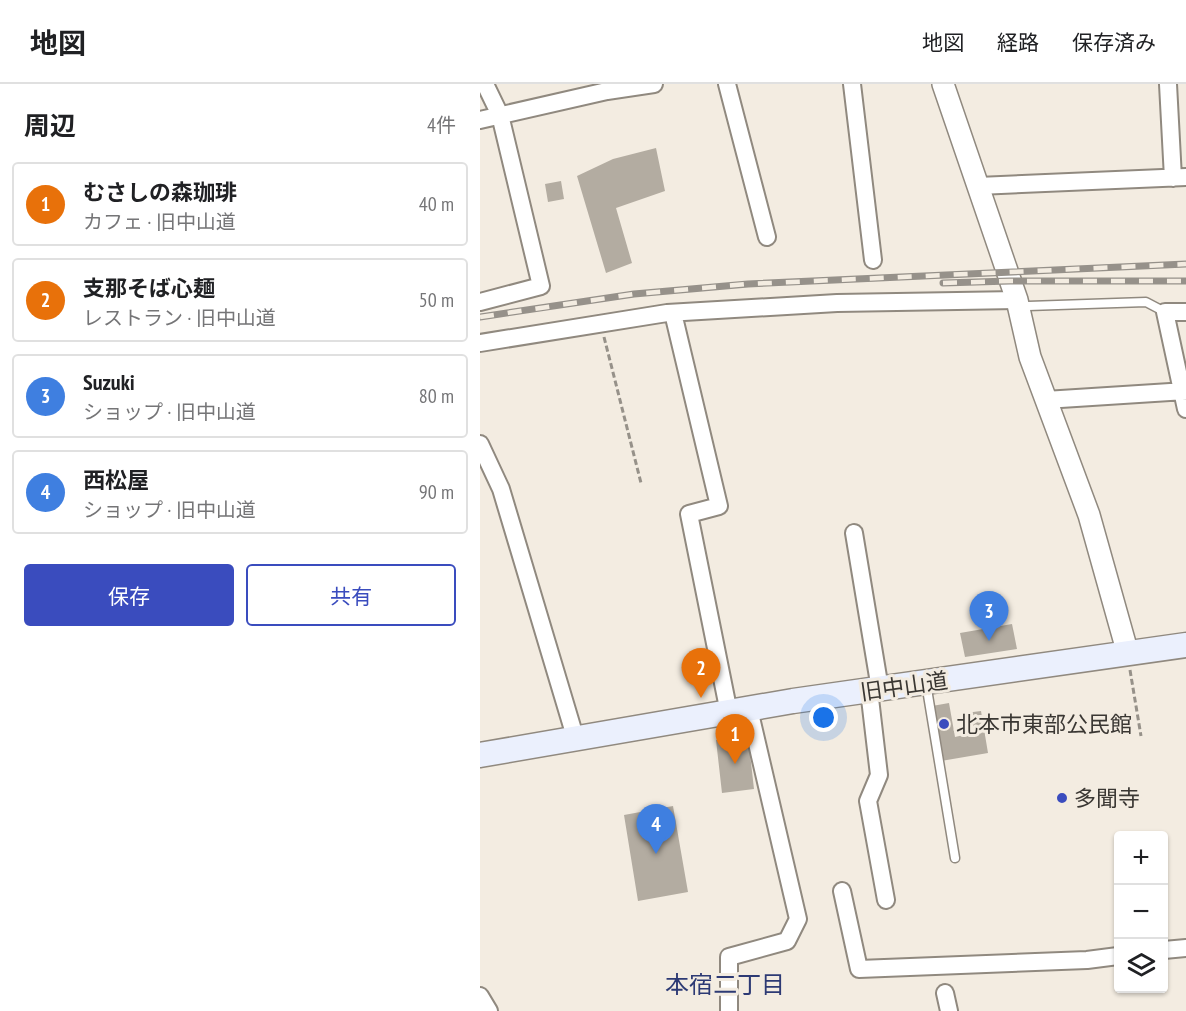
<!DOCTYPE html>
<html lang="ja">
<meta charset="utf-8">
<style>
:root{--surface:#fff;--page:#f6f6f6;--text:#202124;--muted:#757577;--line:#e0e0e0;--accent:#3a4cbe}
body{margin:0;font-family:"PT Sans Narrow","Noto Sans JP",sans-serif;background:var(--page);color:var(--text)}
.controls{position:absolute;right:18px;bottom:18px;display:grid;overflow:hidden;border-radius:6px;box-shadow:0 2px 4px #0004}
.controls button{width:54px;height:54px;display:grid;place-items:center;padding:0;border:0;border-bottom:2px solid var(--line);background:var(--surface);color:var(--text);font:30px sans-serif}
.you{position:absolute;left:344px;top:634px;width:21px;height:21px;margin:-15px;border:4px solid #fff;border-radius:50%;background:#1a73e8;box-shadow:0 0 0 9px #1a73e833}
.badge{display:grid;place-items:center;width:39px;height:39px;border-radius:50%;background:var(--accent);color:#fff;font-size:20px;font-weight:700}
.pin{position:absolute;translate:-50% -50px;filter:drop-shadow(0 2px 3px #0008)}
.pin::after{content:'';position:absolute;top:32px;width:21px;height:18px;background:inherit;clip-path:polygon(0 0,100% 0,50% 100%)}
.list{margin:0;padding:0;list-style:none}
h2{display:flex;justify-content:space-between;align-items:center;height:78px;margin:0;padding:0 24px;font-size:26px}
h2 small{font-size:20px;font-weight:400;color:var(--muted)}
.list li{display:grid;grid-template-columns:39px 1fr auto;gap:18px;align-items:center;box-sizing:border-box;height:84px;margin:0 12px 12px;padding:0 12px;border:2px solid var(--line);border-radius:6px}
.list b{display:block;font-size:22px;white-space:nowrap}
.list p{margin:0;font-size:20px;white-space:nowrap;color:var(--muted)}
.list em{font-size:20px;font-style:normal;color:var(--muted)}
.actions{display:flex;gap:12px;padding:18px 24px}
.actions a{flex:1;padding:14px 0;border:2px solid var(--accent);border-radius:6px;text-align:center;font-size:21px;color:var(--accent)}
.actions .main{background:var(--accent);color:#fff}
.icon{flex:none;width:33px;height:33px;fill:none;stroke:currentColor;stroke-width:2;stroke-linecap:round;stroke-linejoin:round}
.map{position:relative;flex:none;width:706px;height:927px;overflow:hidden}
header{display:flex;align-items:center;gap:36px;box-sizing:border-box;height:84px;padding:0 30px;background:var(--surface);border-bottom:2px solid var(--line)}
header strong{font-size:28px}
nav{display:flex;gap:33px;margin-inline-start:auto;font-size:21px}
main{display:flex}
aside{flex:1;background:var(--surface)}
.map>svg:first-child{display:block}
.building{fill:#b3aca1}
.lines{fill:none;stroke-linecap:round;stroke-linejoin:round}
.service-casing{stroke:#90897f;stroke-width:11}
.minor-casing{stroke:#90897f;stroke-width:20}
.tertiary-casing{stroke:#90897f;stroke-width:24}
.secondary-casing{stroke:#90897f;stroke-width:27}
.path{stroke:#969189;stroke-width:3;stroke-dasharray:6 3;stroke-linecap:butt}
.service{stroke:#fff;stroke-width:8}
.minor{stroke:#fff;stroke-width:16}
.tertiary{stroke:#fff;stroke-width:21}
.secondary{stroke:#ebf0fd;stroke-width:24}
.rail-casing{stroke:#96918a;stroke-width:7}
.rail{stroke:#f3ece1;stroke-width:4.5;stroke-dasharray:14;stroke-linecap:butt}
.poi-dot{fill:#3a4cbe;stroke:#f3ece1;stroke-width:2}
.labels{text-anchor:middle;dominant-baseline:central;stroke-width:6;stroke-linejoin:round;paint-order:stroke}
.street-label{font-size:22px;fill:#3a3733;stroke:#f3ece1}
.poi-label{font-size:22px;fill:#3a3733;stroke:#f3ece1;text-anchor:start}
.neighbourhood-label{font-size:24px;fill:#2d3a74;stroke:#f3ece1}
</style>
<header>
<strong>地図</strong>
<nav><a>地図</a><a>経路</a><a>保存済み</a></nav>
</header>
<main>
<aside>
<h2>周辺<small>4件</small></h2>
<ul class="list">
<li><span class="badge" style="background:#e8710a">1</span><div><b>むさしの森珈琲</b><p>カフェ · 旧中山道</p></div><em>40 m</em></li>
<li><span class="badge" style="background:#e8710a">2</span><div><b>支那そば心麺</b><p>レストラン · 旧中山道</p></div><em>50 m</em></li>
<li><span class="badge" style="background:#3f7fe0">3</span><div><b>Suzuki</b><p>ショップ · 旧中山道</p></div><em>80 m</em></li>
<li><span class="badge" style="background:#3f7fe0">4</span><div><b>西松屋</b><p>ショップ · 旧中山道</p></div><em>90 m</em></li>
</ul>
<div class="actions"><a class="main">保存</a><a>共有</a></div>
</aside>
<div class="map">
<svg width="706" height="927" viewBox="0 0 706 927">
<rect width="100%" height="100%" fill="#f3ece1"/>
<path class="building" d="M 176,64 L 185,107 L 136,124 L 152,179 L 126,189 L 97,92 L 133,75 Z
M 81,97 L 84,115 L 68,118 L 65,100 Z
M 532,540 L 537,565 L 485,573 L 480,549 Z
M 469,619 L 475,653 L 488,650 L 485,629 L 501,627 L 508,669 L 461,677 L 452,622 Z
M 268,652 L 274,705 L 242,709 L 236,656 Z
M 193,722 L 208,808 L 158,817 L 144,731 Z"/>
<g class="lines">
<defs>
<path id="service" d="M 548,222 L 666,218 L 685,228
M 446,599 L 475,774"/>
<path id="minor" d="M 247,0 L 287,153
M 372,0 L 393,176
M 688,0 L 693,94
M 0,36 L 127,7 L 174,0
M 498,102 L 706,93
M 0,218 L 61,202 L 20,31 L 5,0
M 706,228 L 685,228 L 706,325
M 193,229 L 239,422 L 209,430 L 249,629
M 0,259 L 187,229 L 357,219 L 537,216
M 565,316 L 706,307
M 0,360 L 21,405 L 96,656
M 374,449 L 400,605
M 389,606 L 399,691 L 388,717 L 406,816
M 362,807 L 379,885 L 607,876 L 638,872
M 684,866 L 706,864
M 465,909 L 469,927
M 0,912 L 9,927
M 249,927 L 249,873 L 307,857 L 318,835 L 269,625"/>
<path id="tertiary" d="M 463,0 L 537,216 L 550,273 L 609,431 L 648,570"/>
<path id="secondary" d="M 0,671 L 313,617 L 706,561"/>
</defs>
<use href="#service" class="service-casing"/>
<use href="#minor" class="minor-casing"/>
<use href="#tertiary" class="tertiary-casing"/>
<use href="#secondary" class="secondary-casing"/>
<path class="path" d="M 124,253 L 161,399
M 650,586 L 661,652"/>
<use href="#service" class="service"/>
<use href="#minor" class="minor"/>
<use href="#tertiary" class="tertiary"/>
<use href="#secondary" class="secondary"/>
<defs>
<path id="rail" d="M 463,199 L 530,197 L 706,197
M 0,233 L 154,210 L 268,200 L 706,180"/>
</defs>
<use href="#rail" class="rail-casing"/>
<use href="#rail" class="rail"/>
</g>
<g class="poi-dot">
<circle cx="464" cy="640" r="6"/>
<circle cx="582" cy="714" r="6"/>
</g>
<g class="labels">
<g class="street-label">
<text transform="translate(424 602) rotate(-8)">旧中山道</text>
</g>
<g class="poi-label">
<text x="476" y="640">北本市東部公民館</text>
<text x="594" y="714">多聞寺</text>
</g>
<g class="neighbourhood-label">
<text x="245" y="900">本宿二丁目</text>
</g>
</g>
</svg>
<div class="controls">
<button>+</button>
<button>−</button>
<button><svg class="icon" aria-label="layers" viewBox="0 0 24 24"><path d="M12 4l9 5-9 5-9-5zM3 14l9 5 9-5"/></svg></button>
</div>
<div class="you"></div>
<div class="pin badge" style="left:255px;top:680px;background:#e8710a">1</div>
<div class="pin badge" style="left:221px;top:614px;background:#e8710a">2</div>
<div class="pin badge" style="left:509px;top:557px;background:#3f7fe0">3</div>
<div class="pin badge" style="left:176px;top:770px;background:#3f7fe0">4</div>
</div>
</main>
